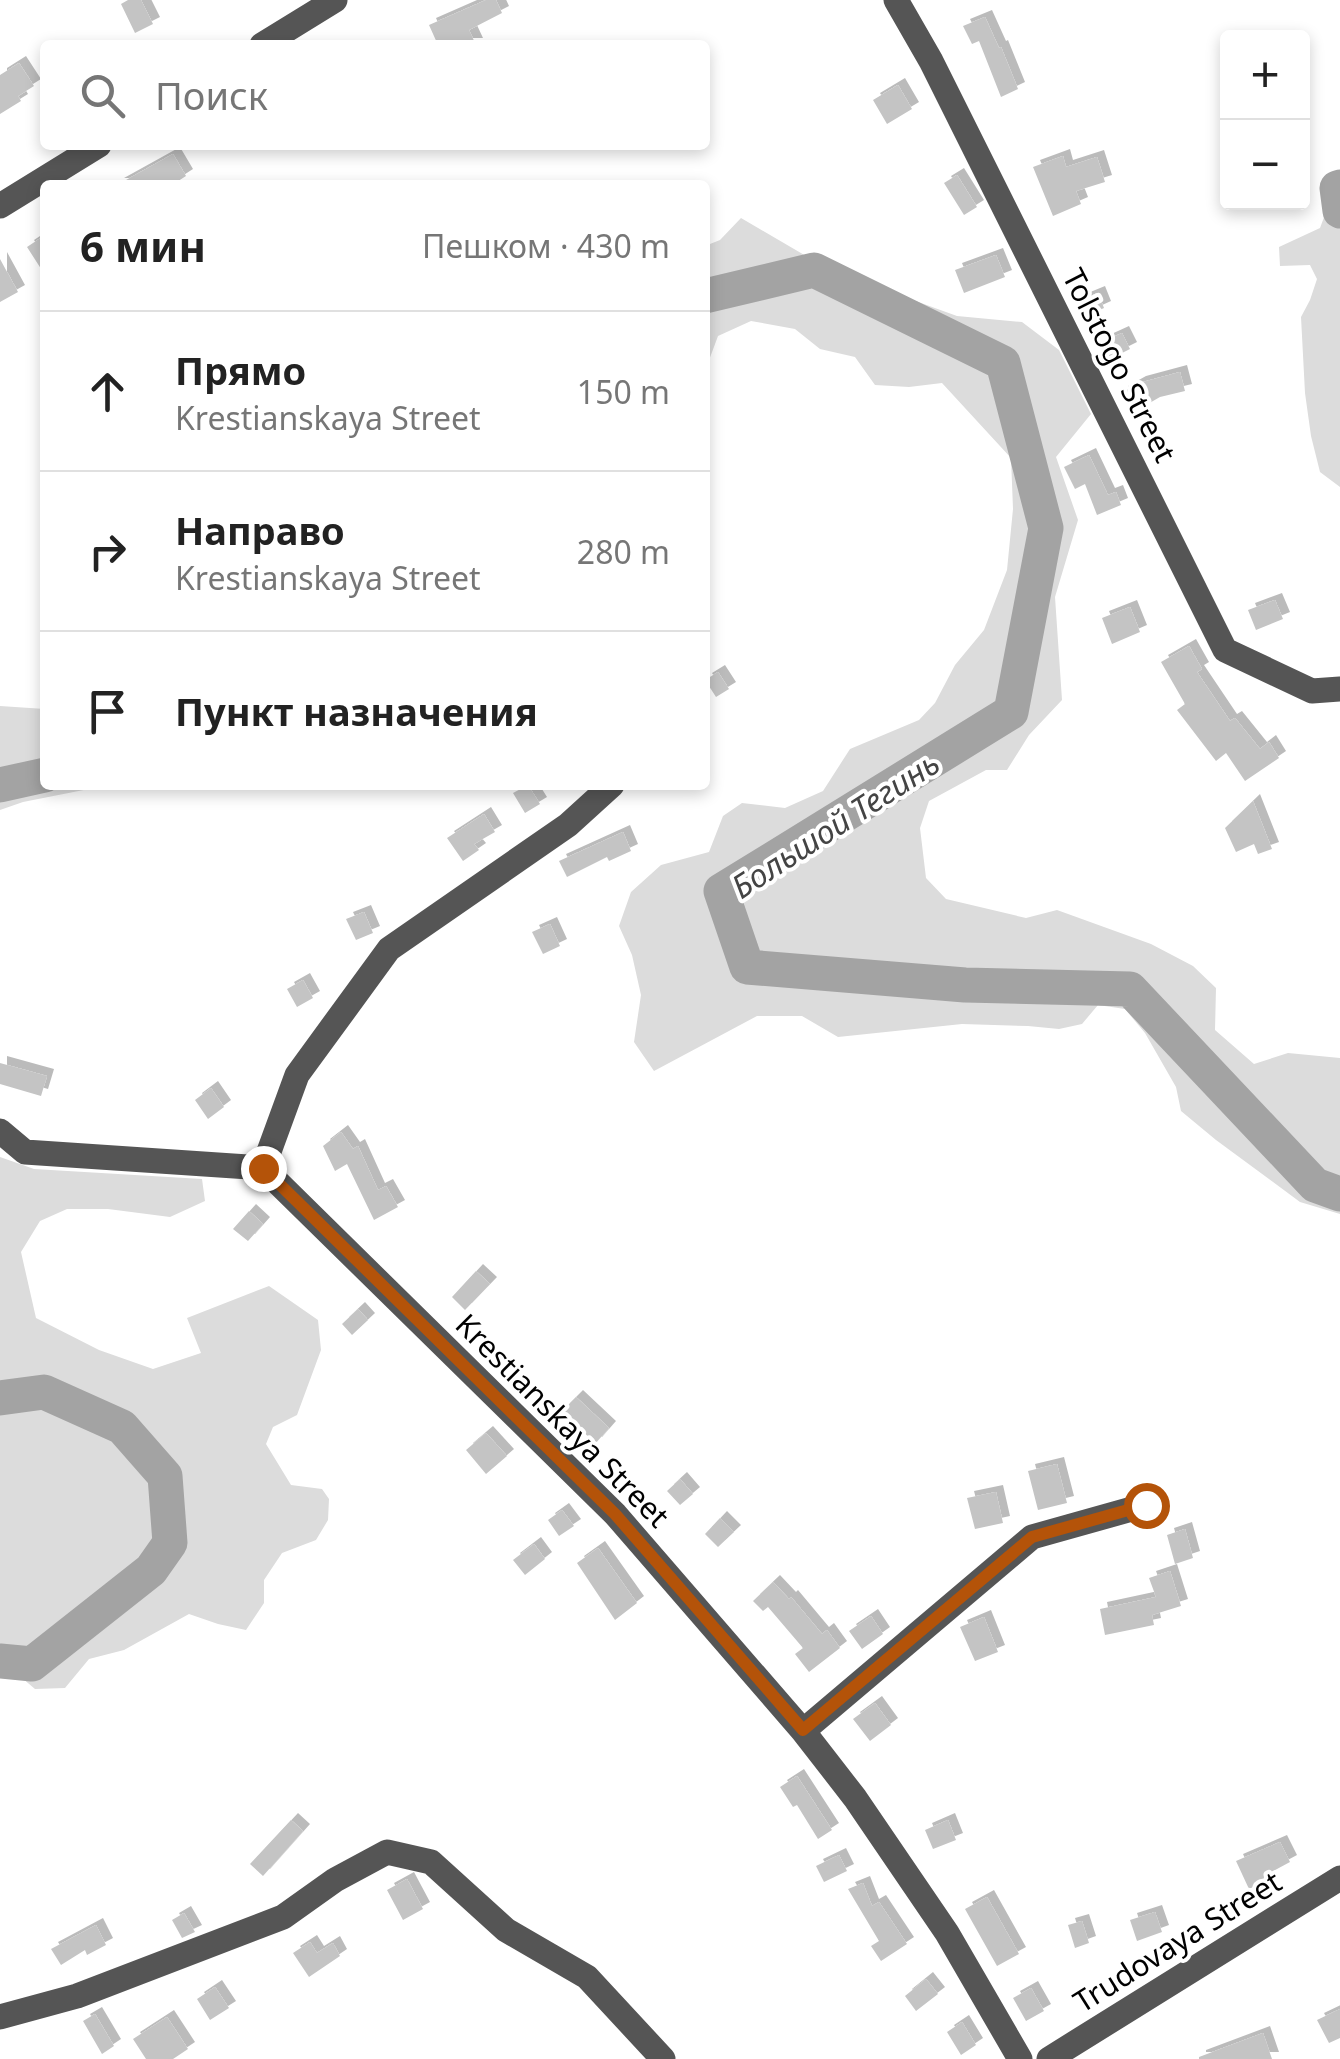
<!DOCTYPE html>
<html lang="ru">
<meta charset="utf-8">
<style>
:root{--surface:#fff;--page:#f2f2f2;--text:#222;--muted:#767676;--line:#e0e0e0}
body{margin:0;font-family:"Noto Sans",sans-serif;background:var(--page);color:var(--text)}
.controls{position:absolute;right:30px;top:30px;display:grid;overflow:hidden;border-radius:10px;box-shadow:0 5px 15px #0003}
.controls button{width:90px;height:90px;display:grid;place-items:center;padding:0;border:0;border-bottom:2px solid var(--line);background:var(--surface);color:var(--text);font:50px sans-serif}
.stop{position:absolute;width:30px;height:30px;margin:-22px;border:8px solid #b45309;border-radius:50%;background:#fff}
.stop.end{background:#b45309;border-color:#fff;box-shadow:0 2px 10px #0008}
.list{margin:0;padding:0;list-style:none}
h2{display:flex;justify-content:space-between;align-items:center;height:130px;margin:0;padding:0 40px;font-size:42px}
h2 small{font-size:32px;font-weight:400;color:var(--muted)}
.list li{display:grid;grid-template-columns:65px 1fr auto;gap:30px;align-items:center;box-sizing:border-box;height:160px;padding:0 40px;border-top:2px solid var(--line)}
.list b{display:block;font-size:38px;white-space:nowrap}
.list p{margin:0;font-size:32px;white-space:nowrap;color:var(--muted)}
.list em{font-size:32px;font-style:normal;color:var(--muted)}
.icon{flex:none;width:55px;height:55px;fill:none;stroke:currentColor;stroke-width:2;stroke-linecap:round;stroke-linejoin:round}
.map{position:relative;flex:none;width:1340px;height:2059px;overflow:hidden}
.search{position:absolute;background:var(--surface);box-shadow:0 5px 15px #0003;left:40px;top:40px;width:670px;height:110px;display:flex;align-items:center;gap:25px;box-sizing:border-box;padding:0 35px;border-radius:10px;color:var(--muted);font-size:38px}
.panel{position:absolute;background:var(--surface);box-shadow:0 5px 15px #0003;left:40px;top:180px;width:670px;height:610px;border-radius:10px}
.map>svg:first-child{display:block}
.green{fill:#dcdcdc}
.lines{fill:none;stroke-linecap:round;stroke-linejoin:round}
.river{stroke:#a3a3a3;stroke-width:35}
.building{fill:#c4c4c4;filter:url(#shadow)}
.minor{stroke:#555;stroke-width:25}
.route{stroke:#b45309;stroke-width:12}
.labels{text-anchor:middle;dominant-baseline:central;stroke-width:8;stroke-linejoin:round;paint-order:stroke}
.street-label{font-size:30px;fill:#000;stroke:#fff}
.water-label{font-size:32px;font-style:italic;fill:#444;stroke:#fff}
</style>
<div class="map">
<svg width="1340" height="2059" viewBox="0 0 1340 2059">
<defs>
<filter id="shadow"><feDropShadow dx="7" dy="-7" stdDeviation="0" flood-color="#0004"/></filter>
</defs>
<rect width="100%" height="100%" fill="#fff"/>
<path class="green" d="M 1340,171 L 1340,487 L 1320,472 L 1311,436 L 1305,393 L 1301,317 L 1310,300 L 1317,279 L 1310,265 L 1280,266 L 1279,247 L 1320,228 L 1332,196 L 1333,175 Z
M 741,218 L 806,256 L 910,299 L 957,316 L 1022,322 L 1059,350 L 1091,414 L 1056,457 L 1078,520 L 1055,597 L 1062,700 L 1029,735 L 1007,770 L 986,770 L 929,801 L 920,828 L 926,878 L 946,899 L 1026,918 L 1057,910 L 1151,944 L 1193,966 L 1216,988 L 1215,1030 L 1254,1064 L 1288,1053 L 1340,1058 L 1340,1214 L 1300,1202 L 1216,1140 L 1181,1111 L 1176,1087 L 1145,1033 L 1125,1009 L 1098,1005 L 1082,1024 L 1059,1029 L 1028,1026 L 962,1024 L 838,1037 L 802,1016 L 757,1016 L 654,1071 L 634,1042 L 641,995 L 632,955 L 619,926 L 631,892 L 661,865 L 709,852 L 723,816 L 742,803 L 785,808 L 823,791 L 850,749 L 919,720 L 935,703 L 955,665 L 984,630 L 1007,570 L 1013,509 L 1011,458 L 942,383 L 909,387 L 875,385 L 855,357 L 820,349 L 795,329 L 751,321 L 718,336 L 705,371 L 705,246 L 720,240 Z
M 0,706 L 45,709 L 45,785 L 109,785 L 23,802 L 0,810 Z
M 0,1157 L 34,1169 L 202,1179 L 205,1201 L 170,1217 L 108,1209 L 67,1209 L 40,1221 L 21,1252 L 36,1318 L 99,1350 L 153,1369 L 201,1353 L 187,1318 L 269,1286 L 318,1320 L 321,1350 L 297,1415 L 273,1427 L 266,1444 L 291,1485 L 322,1489 L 329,1499 L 328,1520 L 316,1540 L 282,1553 L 264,1580 L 264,1603 L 246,1630 L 218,1624 L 189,1614 L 124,1650 L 89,1659 L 65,1688 L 35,1689 L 2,1661 L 0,1662 Z"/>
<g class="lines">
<path class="river" d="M 1340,187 L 1337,188 L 1340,211
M 705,296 L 814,270 L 1003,363 L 1046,528 L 1011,712 L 721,891 L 747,967 L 965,985 L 1130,989 L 1315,1185 L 1340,1194
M 0,785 L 45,775
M 0,1398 L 44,1392 L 122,1427 L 165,1476 L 170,1543 L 151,1570 L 32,1664 L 0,1661"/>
</g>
<path class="building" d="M 128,0 L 141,0 L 153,24 L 135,33 L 121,4 Z
M 486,0 L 496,0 L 502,13 L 469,30 L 476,45 L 438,45 L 429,25 Z
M 985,17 L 999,48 L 1001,47 L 1018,89 L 1001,97 L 979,41 L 972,44 L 963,26 Z
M 19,63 L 34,86 L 18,96 L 21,101 L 0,114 L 0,75 Z
M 898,85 L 912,109 L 887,124 L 873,100 Z
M 173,154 L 186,176 L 172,185 L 117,185 Z
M 1063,156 L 1066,167 L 1097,157 L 1105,182 L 1076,191 L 1081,204 L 1053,216 L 1033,167 Z
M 957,175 L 977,207 L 964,215 L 944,183 Z
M 45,235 L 45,275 L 27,247 Z
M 996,255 L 1005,277 L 964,293 L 955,270 Z
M 0,259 L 18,292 L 0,302 Z
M 1098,293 L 1104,308 L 1082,318 L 1076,302 Z
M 1122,333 L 1130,349 L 1108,360 L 1100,343 Z
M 1180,372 L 1185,391 L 1160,397 L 1132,413 L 1121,393 L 1139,383 Z
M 1089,455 L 1108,495 L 1116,492 L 1121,505 L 1097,515 L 1085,484 L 1075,489 L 1064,467 Z
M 1275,600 L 1283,619 L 1256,630 L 1248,610 Z
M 1130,607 L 1140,632 L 1112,644 L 1102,618 Z
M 1189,646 L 1202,669 L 1197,672 L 1230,721 L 1235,718 L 1260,749 L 1269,742 L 1279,758 L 1245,781 L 1226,753 L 1216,761 L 1177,710 L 1185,704 L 1161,662 Z
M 718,672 L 729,689 L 716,697 L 705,680 Z
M 528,785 L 540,804 L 525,813 L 513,793 Z
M 1253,801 L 1272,849 L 1258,854 L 1254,844 L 1236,852 L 1225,828 Z
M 484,814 L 495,832 L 474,844 L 479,850 L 463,861 L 447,838 Z
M 623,832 L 631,851 L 609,861 L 607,857 L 567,877 L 559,861 Z
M 364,912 L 373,933 L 356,940 L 346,919 Z
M 550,924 L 560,946 L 543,954 L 532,932 Z
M 303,980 L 313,998 L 297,1007 L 287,989 Z
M 0,1063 L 47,1076 L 41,1096 L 0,1084 Z
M 211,1088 L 224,1107 L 208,1119 L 195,1100 Z
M 341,1132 L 353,1149 L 358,1146 L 378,1190 L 386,1186 L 398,1207 L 374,1220 L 347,1164 L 335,1171 L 323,1146 Z
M 249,1211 L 263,1224 L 248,1241 L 233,1229 Z
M 476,1271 L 490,1284 L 465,1310 L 452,1297 Z
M 358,1309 L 368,1320 L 352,1335 L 342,1324 Z
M 576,1397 L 609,1428 L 595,1444 L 563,1410 Z
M 486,1433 L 507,1456 L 486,1474 L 466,1450 Z
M 1057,1464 L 1067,1503 L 1038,1510 L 1028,1471 Z
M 680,1479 L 693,1494 L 680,1505 L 667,1491 Z
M 996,1492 L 1003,1523 L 975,1529 L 967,1498 Z
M 562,1510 L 574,1526 L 559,1536 L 548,1520 Z
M 720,1518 L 734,1532 L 718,1547 L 705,1534 Z
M 1185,1529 L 1193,1558 L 1175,1564 L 1167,1535 Z
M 534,1544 L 545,1559 L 525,1575 L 513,1560 Z
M 598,1548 L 637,1603 L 615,1620 L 577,1563 Z
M 1170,1571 L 1181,1606 L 1152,1615 L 1154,1625 L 1105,1635 L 1100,1609 L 1156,1597 L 1149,1578 Z
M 773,1582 L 789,1599 L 791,1597 L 822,1634 L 827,1630 L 840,1648 L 809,1672 L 795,1654 L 803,1648 L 768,1607 L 763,1611 L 753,1601 Z
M 871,1616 L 883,1634 L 862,1649 L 849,1631 Z
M 984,1617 L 998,1652 L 975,1661 L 960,1627 Z
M 875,1703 L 891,1725 L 870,1741 L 853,1719 Z
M 797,1776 L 832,1830 L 818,1839 L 797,1805 L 793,1807 L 780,1787 Z
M 291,1820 L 303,1831 L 263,1876 L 250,1864 Z
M 948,1820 L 956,1840 L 933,1849 L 925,1830 Z
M 1280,1842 L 1290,1862 L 1264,1876 L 1266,1881 L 1249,1889 L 1236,1861 Z
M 839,1855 L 847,1871 L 824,1882 L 816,1866 Z
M 407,1879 L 423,1909 L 403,1920 L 387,1890 Z
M 863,1883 L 872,1906 L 879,1902 L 907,1944 L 881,1961 L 871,1946 L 879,1941 L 848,1889 Z
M 987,1897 L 1019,1954 L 997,1966 L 965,1909 Z
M 1155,1912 L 1162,1932 L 1137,1941 L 1130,1920 Z
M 184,1913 L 195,1932 L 182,1938 L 172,1920 Z
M 1082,1921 L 1089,1943 L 1075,1948 L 1068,1925 Z
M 96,1925 L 106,1945 L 87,1955 L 85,1950 L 61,1965 L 51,1949 Z
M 310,1942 L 317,1953 L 333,1943 L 340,1956 L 309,1977 L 293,1953 Z
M 926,1979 L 938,1994 L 916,2011 L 905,1996 Z
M 215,1987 L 229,2008 L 210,2020 L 197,1999 Z
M 1031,1988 L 1044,2011 L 1026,2021 L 1013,1998 Z
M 1340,2009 L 1340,2038 L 1329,2043 L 1317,2020 Z
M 95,2014 L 114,2046 L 102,2054 L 83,2021 Z
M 167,2017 L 188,2049 L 173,2059 L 146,2059 L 133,2039 Z
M 962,2022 L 976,2045 L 961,2055 L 947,2032 Z
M 1263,2033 L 1272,2059 L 1199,2059 L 1199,2057 Z"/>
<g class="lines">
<path class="minor" d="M 896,0 L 931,61 L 1225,650 L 1312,691 L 1340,689
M 262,45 L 335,0
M 0,206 L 99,145
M 0,1131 L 25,1152 L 263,1168 L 615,1514 L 803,1731 L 855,1798 L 947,1933 L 1020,2059
M 263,1168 L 297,1075 L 389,949 L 568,825 L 612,785
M 803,1731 L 1032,1537 L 1146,1505
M 0,2017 L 77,1996 L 283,1917 L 335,1880 L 387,1852 L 431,1862 L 506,1930 L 587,1977 L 663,2059
M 1049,2059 L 1340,1878"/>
</g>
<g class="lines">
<path class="route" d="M 263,1168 L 615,1514 L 803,1730 L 1032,1537 L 1146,1505"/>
</g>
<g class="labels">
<g class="street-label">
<text transform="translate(1120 365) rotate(63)">Tolstogo Street</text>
<text transform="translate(563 1420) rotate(45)">Krestianskaya Street</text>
<text transform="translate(1177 1941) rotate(-32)">Trudovaya Street</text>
</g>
<g class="water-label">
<text transform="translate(835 824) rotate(-33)">Большой Тегинь</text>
</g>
</g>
</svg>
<div class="controls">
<button>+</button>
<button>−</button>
</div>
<div class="stop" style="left:1146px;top:1505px"></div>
<div class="stop end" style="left:263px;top:1168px"></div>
<div class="search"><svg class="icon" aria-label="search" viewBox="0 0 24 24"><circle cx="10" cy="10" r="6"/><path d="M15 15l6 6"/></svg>Поиск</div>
<section class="panel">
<h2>6 мин<small>Пешком · 430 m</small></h2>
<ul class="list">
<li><svg class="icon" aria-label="ahead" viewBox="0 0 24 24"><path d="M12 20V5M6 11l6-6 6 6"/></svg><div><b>Прямо</b><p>Krestianskaya Street</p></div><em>150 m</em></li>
<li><svg class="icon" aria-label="right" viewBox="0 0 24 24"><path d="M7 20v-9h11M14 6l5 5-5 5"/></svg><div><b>Направо</b><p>Krestianskaya Street</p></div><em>280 m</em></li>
<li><svg class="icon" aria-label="arrive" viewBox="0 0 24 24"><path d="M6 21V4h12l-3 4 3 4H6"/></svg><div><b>Пункт назначения</b></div></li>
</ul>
</section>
</div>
